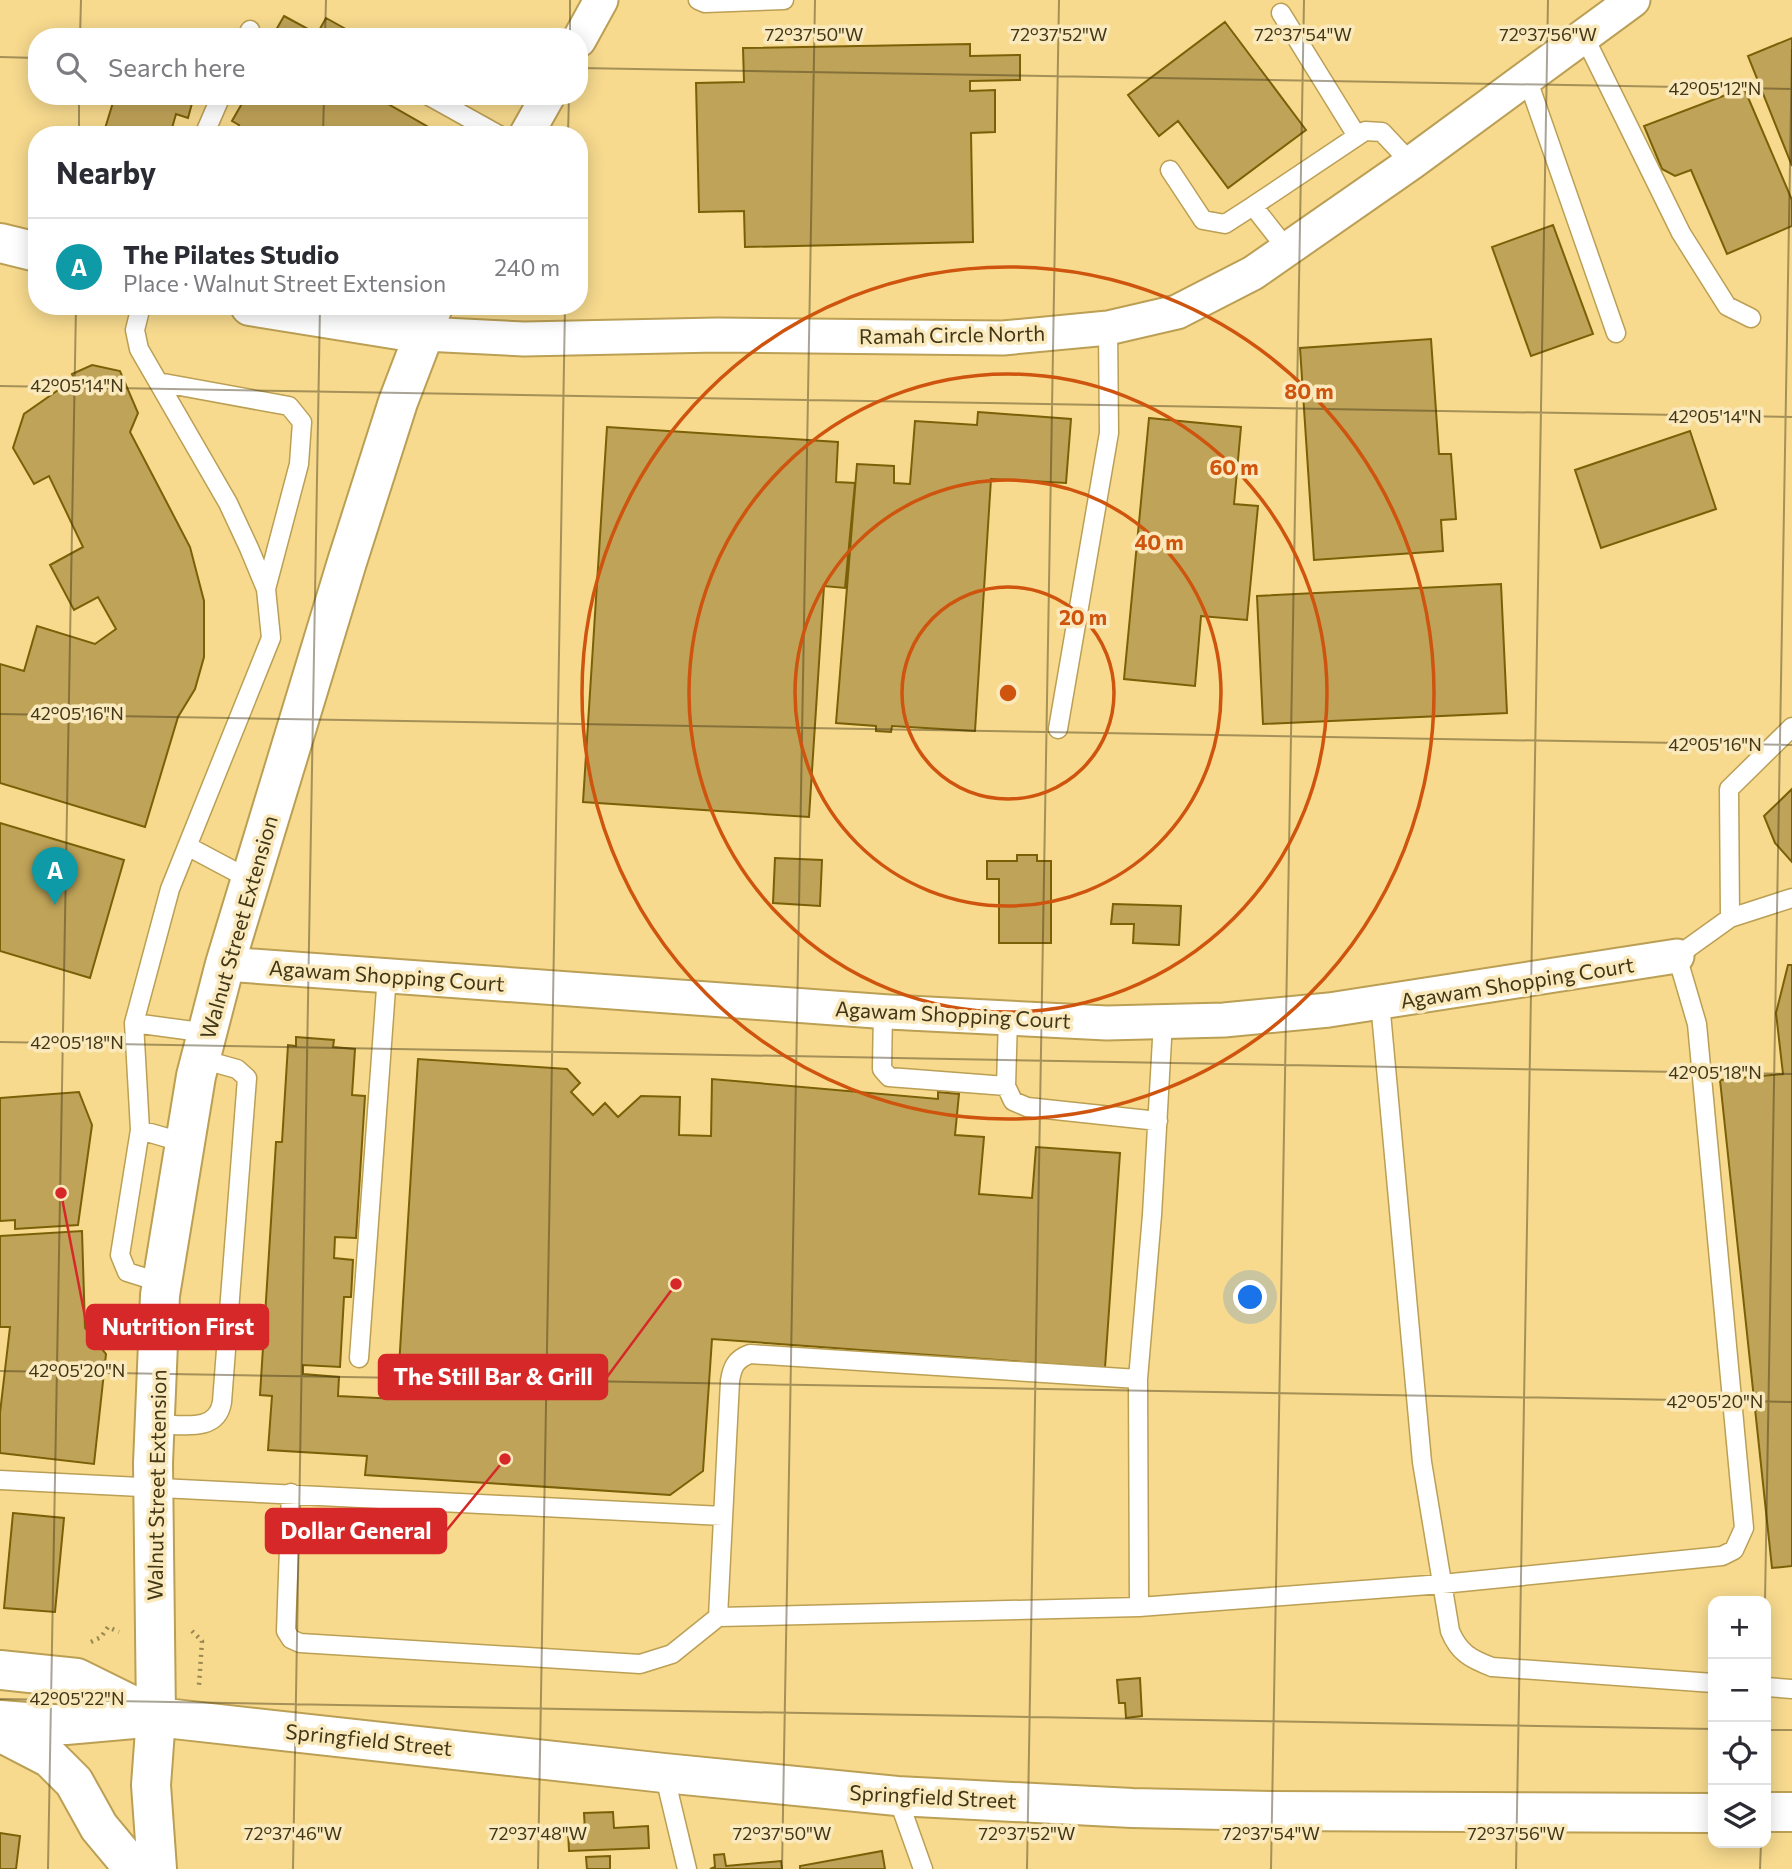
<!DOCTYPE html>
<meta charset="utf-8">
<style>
:root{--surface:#fff;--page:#f7f7f7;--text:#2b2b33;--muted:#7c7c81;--line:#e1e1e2;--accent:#364ec0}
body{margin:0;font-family:Commissioner,sans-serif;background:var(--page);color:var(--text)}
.controls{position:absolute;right:21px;bottom:21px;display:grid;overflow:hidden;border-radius:14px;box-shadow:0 4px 18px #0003}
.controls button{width:63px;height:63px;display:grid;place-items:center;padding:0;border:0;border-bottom:2px solid var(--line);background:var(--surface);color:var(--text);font:35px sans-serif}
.you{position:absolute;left:1251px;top:1298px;width:24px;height:24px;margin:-18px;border:5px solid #fff;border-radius:50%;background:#1a73e8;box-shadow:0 0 0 10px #1a73e833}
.badge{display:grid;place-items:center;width:46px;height:46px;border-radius:50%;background:var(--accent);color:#fff;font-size:23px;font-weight:700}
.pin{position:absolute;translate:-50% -58px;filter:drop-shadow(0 2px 4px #0008)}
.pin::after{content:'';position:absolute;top:37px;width:24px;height:21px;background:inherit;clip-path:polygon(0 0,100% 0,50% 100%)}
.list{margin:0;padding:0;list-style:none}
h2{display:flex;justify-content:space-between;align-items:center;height:91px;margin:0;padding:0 28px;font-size:30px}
h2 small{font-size:23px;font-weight:400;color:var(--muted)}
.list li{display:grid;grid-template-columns:46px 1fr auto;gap:21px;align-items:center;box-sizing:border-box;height:98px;padding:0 28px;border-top:2px solid var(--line)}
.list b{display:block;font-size:26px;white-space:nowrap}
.list p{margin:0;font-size:23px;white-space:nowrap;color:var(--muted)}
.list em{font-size:23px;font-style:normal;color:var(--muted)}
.icon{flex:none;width:38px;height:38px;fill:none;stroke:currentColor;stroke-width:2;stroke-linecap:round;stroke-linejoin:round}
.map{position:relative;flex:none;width:1792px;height:1869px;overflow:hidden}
.search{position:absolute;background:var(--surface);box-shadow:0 4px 18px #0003;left:28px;top:28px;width:560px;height:77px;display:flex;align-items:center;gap:18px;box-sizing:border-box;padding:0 24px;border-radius:28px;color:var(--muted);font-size:26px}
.panel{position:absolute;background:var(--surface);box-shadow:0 4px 18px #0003;left:28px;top:126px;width:560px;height:189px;border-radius:28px}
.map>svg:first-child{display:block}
.building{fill:#bfa358;stroke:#7b6007;stroke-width:2}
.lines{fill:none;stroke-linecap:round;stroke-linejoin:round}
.service-casing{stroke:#bb9f54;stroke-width:21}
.minor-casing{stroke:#bb9f54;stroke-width:37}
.tertiary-casing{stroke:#bb9f54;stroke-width:42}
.secondary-casing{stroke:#bb9f54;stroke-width:42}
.primary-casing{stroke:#bb9f54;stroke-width:42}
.path{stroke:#9a8751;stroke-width:4.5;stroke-dasharray:2 5;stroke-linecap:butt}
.service{stroke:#fff;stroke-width:18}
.minor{stroke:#fff;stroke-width:33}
.tertiary{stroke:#fff;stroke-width:38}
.secondary{stroke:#fff;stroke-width:38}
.primary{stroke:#fff;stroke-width:38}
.ticks{fill:none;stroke:#413616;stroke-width:2;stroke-opacity:0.45}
.ring{fill:none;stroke:#cf540e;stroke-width:3.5}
.labels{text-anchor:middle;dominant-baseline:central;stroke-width:7;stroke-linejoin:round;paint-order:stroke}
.street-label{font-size:21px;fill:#413616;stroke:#fae9bc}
.ticks-label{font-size:18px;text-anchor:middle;fill:#413616;stroke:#fae9bc;stroke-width:7;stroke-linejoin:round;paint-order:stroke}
.centre{fill:#cf540e;stroke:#fae9bc;stroke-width:3.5}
.ring-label{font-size:21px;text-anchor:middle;font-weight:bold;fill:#cf540e;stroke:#fae9bc;stroke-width:7;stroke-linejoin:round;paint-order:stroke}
.leader{fill:none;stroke:#d62828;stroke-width:2.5}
.callout-dot{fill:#d62828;stroke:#fae9bc;stroke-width:2.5}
.callout{fill:#d62828;stroke:#d62828;stroke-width:2.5}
.callout-label{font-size:23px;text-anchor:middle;font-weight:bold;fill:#fff}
</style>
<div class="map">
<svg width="1792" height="1869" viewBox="0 0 1792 1869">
<rect width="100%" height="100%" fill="#f7da8e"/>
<path class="building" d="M 284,16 L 317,34 L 326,18 L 360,37 L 272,37 Z
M 1225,22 L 1306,130 L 1228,188 L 1178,121 L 1159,136 L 1128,95 Z
M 1792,38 L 1792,166 L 1748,56 Z
M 970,44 L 970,56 L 1020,55 L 1020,80 L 970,81 L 970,91 L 995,90 L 995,132 L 971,133 L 973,242 L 745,247 L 744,211 L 699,212 L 696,83 L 744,82 L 743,48 Z
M 1744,88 L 1792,200 L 1792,226 L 1727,254 L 1691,170 L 1675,176 L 1662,169 L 1644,126 Z
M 115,96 L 194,96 L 188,118 L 176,114 L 170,135 L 103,135 Z
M 239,96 L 374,96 L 430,128 L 427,135 L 233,135 L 239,125 L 232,121 L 244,100 Z
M 1553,225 L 1593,334 L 1531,356 L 1492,247 Z
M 1431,339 L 1439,454 L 1451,454 L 1456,519 L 1441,520 L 1443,551 L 1314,560 L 1300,348 Z
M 92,365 L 120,371 L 138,413 L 130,432 L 190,547 L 204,601 L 204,657 L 195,689 L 178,717 L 145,827 L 0,783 L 0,664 L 24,671 L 37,626 L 95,644 L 116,629 L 98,597 L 74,610 L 50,565 L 83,547 L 49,476 L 34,484 L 13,448 L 24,414 L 74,379 L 72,374 Z
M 978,412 L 1071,419 L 1066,483 L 991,479 L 975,731 L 892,726 L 891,732 L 876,731 L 876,726 L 836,723 L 857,464 L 894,466 L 894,483 L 910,484 L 915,421 L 977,425 Z
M 1149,418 L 1241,427 L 1234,504 L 1258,506 L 1247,620 L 1201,616 L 1195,686 L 1124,679 Z
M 607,427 L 838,442 L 836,482 L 855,483 L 845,588 L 824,586 L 809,817 L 583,802 Z
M 1690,431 L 1716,509 L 1601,548 L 1575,470 Z
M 1501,584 L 1507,713 L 1263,724 L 1257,596 Z
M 1792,789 L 1792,862 L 1775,843 L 1764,816 Z
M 0,823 L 124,860 L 90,978 L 0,951 Z
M 1017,855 L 1037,855 L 1037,861 L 1051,861 L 1051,943 L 999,943 L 999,879 L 987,879 L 987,861 L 1017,861 Z
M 775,858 L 822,860 L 820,906 L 773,903 Z
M 1113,904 L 1181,906 L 1179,945 L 1133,943 L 1134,924 L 1111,924 Z
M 1788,965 L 1792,965 L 1792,1566 L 1772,1568 L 1720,1080 L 1783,1074 L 1776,1013 Z
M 296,1037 L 334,1040 L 333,1047 L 355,1049 L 352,1095 L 365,1096 L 356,1238 L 335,1237 L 334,1258 L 353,1260 L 351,1297 L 344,1297 L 340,1367 L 303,1365 L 303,1374 L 339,1377 L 338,1396 L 397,1399 L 418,1059 L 567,1069 L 580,1083 L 571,1092 L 593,1115 L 605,1103 L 618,1117 L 641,1096 L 680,1097 L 679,1135 L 711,1136 L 712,1079 L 938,1099 L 938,1092 L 959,1094 L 955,1135 L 984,1137 L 979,1194 L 1032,1198 L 1036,1147 L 1120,1153 L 1105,1368 L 712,1339 L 703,1471 L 670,1495 L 365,1475 L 367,1456 L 268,1450 L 272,1396 L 260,1395 L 276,1142 L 282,1142 L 288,1045 L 296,1046 Z
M 79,1092 L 92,1125 L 78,1225 L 15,1229 L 15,1220 L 0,1221 L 0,1098 Z
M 82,1231 L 85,1328 L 106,1354 L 94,1464 L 0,1453 L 0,1413 L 10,1327 L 0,1327 L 0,1236 Z
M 13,1513 L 64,1518 L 55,1612 L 4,1608 Z
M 1140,1678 L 1142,1716 L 1126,1718 L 1125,1703 L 1119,1703 L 1117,1680 Z
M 613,1812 L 614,1828 L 648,1826 L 649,1848 L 569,1851 L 568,1831 L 585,1831 L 584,1813 Z
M 0,1833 L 20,1836 L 16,1869 L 0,1869 Z
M 882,1851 L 885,1869 L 800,1869 L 800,1866 Z
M 724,1854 L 726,1866 L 781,1861 L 782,1869 L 710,1869 L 715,1867 L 714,1855 Z
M 610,1856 L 610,1869 L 587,1869 L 586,1857 Z"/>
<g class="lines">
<defs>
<path id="service" d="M 698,0 L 705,3 L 784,0
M 1281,13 L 1357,136
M 1584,36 L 1681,233 L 1727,306 L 1751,318
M 247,37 L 250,30
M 1527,78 L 1616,333
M 429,96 L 499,135
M 204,135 L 221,96
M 1170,170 L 1203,220 L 1225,224 L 1253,206
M 1286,248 L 1253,206 L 1365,131 L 1382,132 L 1411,163
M 141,306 L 135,330 L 139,349 L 228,503 L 249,548 L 266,589 L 271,638 L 170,889 L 134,1023 L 140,1130 L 120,1255 L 127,1272 L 162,1283
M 158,382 L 289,406 L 302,422 L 299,464 L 266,589
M 1058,729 L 1109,433 L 1108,328
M 189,847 L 251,880
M 1730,918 L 1729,789 L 1792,727
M 1380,1002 L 1422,1462 L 1450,1631 C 1459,1653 1471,1659 1492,1667 L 1713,1683
M 883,1011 L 882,1069 L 889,1077 L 1006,1086
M 1008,1018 L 1006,1086 L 1013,1101 L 1027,1107 L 1158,1121
M 134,1023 L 208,1033
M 140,1130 L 185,1143
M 359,1358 L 387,975
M 1138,1379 L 750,1354 C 736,1359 732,1367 730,1381 L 718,1617 L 1139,1607 L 1442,1584 L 1722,1556 L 1734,1550 L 1744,1528 L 1697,1024 L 1677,956 L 1730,918 L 1792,898
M 154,1424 C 180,1424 217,1434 222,1402 L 247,1078 L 237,1069 L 201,1059
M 0,1480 L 723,1516
M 291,1493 L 286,1631 L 291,1639 L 300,1643 L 640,1664 L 672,1654 L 718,1617
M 1139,1607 L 1138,1379 L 1152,1215 L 1163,1022
M 1766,1687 L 1792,1689
M 664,1773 L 687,1869
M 897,1796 L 923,1869"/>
<path id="minor" d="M 579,40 L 601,0
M 526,135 L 548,96
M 436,306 L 424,334 L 524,339 L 717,335 L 1003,338 L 1108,328 L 1177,312 L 1253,273 L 1411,163 L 1633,0
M 225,964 L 889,1012 L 1107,1023 L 1224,1020 L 1329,1010 L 1677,956"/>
<path id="tertiary" d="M 0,243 L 37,252
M 156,1717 L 153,1463 L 160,1295 L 196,1076 L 225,964 L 347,562 L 398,402 L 424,334 L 250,306"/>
<path id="secondary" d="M 156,1717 L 151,1785 L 157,1869"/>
<path id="primary" d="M 0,1670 L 77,1678 L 156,1717
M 0,1720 L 66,1725 L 156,1717 L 664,1773 L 897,1796 L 1132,1808 L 1272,1811 L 1713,1813
M 0,1732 L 50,1758 L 74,1782 L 99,1827 L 134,1869
M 1766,1812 L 1792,1812"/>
</defs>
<use href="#service" class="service-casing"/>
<use href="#minor" class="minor-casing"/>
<use href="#tertiary" class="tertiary-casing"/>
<use href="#secondary" class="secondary-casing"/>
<use href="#primary" class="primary-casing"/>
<path class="path" d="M 192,1631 L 202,1641 L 199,1685
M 91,1642 L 101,1637 L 108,1627 L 119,1632"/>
<use href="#service" class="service"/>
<use href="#minor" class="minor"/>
<use href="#tertiary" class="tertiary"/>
<use href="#secondary" class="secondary"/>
<use href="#primary" class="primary"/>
</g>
<path class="ticks" d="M 80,37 L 81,0M 325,37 L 326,0M 570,37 L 570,0M 0,57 L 37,58M 579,68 L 1792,89M 79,135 L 79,96M 323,135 L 324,96M 568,135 L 569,96M 0,386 L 1792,417M 0,714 L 1792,745M 0,1042 L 1792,1074M 0,1371 L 1792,1402M 1765,1601 L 1792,49M 0,1699 L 1713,1729M 1766,1730 L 1792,1730M 48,1869 L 76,306M 293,1869 L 320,306M 538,1869 L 565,306M 782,1869 L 815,0M 1027,1869 L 1059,0M 1271,1869 L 1304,0M 1516,1869 L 1548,0M 1760,1869 L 1761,1843"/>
<g class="ring">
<circle cx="1008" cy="693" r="106"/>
<circle cx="1008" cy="693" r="213"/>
<circle cx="1008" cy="693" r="319"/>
<circle cx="1008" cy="693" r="426"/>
</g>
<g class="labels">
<g class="street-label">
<text transform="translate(952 334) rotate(-1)">Ramah Circle North</text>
<text transform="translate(238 927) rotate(-74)">Walnut Street Extension</text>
<text transform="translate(387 975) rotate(4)">Agawam Shopping Court</text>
<text transform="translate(1517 982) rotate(-9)">Agawam Shopping Court</text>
<text transform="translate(953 1014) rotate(3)">Agawam Shopping Court</text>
<text transform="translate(156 1485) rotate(-89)">Walnut Street Extension</text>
<text transform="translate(369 1739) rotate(6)">Springfield Street</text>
<text transform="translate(933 1796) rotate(3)">Springfield Street</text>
</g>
</g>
<g class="ticks-label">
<text x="814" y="41">72°37'50"W</text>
<text x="1059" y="41">72°37'52"W</text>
<text x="1303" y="41">72°37'54"W</text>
<text x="1548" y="41">72°37'56"W</text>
<text x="1715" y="95">42°05'12"N</text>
<text x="77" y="392">42°05'14"N</text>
<text x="1715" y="423">42°05'14"N</text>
<text x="77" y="720">42°05'16"N</text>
<text x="1715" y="751">42°05'16"N</text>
<text x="77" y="1049">42°05'18"N</text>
<text x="1715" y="1079">42°05'18"N</text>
<text x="77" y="1377">42°05'20"N</text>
<text x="1715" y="1408">42°05'20"N</text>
<text x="77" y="1705">42°05'22"N</text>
<text x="293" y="1840">72°37'46"W</text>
<text x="538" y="1840">72°37'48"W</text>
<text x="782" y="1840">72°37'50"W</text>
<text x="1027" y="1840">72°37'52"W</text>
<text x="1271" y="1840">72°37'54"W</text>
<text x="1516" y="1840">72°37'56"W</text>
</g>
<circle cx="1008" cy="693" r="10" class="centre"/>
<g class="ring-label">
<text x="1309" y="399">80 m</text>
<text x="1234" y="475">60 m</text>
<text x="1159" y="550">40 m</text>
<text x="1083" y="625">20 m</text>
</g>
<path class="leader" d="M61 1193L87 1327M676 1284L607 1377M505 1459L446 1531"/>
<g class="callout-dot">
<circle cx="61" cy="1193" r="7"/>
<circle cx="676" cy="1284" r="7"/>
<circle cx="505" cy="1459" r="7"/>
</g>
<g class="callout">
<rect x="87" y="1305" width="181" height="44" rx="7"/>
<rect x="379" y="1355" width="228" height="44" rx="7"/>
<rect x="266" y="1509" width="180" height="44" rx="7"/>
</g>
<g class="callout-label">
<text x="178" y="1335">Nutrition First</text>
<text x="493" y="1385">The Still Bar &amp; Grill</text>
<text x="356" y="1539">Dollar General</text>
</g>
</svg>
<div class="controls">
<button>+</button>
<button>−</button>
<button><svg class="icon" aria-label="locate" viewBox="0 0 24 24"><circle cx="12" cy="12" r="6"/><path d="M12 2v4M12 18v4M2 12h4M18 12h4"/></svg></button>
<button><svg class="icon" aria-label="layers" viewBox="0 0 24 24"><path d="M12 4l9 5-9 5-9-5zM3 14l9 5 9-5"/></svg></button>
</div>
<div class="you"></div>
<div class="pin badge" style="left:55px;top:905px;background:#0f9aa8">A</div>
<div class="search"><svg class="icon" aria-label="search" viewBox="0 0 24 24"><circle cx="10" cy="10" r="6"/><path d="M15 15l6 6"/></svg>Search here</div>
<section class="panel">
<h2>Nearby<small></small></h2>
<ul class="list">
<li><span class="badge" style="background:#0f9aa8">A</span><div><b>The Pilates Studio</b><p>Place · Walnut Street Extension</p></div><em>240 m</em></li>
</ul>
</section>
</div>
